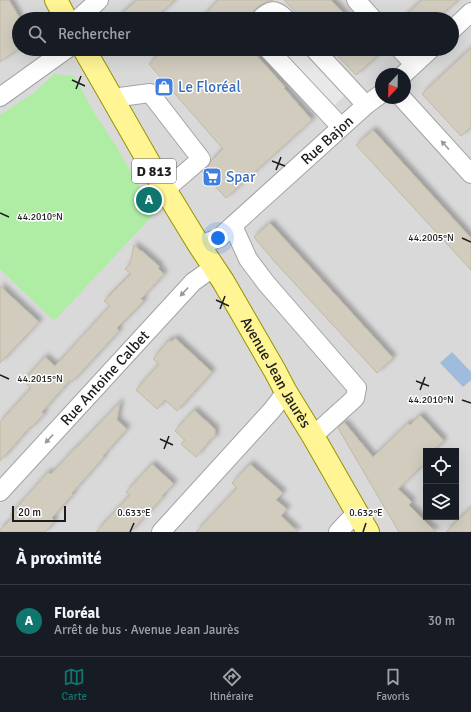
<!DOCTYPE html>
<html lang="fr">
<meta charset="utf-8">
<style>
:root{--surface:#171b24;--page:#242831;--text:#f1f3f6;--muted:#9ea1a6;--line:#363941;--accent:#0f766e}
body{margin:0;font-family:Signika,sans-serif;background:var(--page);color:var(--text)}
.controls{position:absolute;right:12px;bottom:12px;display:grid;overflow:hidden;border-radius:0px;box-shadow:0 4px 16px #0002}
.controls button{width:36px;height:36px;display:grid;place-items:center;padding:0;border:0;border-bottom:1px solid var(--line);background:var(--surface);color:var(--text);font:20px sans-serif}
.compass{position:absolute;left:375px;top:68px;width:36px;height:36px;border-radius:50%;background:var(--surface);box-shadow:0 4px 16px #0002;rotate:202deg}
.scale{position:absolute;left:12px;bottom:10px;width:54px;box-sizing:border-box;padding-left:4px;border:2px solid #1c1c1c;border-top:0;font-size:11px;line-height:14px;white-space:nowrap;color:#1c1c1c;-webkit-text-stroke:3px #fff;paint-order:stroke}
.you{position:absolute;left:218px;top:238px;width:14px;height:14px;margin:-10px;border:3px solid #fff;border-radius:50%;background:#1a73e8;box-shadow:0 0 0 6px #1a73e833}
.badge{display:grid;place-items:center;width:26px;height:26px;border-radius:50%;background:var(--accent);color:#fff;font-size:13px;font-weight:700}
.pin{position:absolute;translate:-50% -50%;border:2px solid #fff;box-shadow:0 1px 4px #0006}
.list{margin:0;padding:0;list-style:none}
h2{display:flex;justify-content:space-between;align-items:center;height:52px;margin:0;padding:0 16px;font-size:17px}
h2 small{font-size:13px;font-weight:400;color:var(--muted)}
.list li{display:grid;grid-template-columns:26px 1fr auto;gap:12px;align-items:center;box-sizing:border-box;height:72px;padding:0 16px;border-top:1px solid var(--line)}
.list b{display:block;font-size:15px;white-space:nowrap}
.list p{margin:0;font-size:13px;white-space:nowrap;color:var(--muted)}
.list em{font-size:13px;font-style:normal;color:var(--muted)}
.icon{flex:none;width:22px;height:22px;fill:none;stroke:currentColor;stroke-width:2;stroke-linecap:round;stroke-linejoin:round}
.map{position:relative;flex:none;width:471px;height:532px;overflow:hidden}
.search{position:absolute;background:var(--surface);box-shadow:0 4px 16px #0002;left:12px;right:12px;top:12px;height:44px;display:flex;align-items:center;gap:10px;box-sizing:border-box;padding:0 14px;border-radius:22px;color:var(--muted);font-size:15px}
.sheet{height:124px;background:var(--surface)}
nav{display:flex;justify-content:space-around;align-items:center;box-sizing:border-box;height:56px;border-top:1px solid var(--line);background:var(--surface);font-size:11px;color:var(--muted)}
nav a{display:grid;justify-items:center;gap:2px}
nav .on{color:var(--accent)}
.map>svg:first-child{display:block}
.residential{fill:#dad9d9;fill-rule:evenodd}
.grass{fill:#afeca4}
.parking{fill:#e8e8e8}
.water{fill:#9fbbde}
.building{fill:#d1ccbe;stroke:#c0baa3;filter:url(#shadow)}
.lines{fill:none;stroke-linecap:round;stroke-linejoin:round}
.minor-casing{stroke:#a3a3a3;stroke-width:20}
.major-casing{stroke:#949400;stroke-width:24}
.minor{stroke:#fff;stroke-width:18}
.major{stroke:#fff595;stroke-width:22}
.oneway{fill:#999}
.ticks{fill:none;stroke:#1c1c1c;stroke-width:1.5}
.labels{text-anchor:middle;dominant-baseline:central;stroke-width:3;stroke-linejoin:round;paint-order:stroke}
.shield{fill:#fff;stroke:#606060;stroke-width:1}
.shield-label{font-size:14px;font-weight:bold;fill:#1c1c1c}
.shop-label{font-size:15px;fill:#366cbe;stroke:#fff;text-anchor:start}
.street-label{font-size:15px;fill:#1c1c1c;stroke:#fff}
.ticks-label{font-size:10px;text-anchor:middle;fill:#1c1c1c;stroke:#fff;stroke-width:3;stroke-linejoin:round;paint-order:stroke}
</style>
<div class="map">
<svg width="471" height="532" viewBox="0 0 471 532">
<defs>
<filter id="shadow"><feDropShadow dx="3.5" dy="-3.5" stdDeviation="2" flood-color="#0004"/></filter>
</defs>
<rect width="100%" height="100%" fill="#eeeee1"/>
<path class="residential" d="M 0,0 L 471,0 L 471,532 L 0,532 ZM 19,19 L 452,19 L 452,49 L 19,49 ZM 381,74 L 405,74 L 405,98 L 381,98 ZM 426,451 L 456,451 L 456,517 L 426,517 Z"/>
<path class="grass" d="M 54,74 L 74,76 L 95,114 L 115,144 L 155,213 L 54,321 L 0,269 L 0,115 L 35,92 Z"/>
<path class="parking" d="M 277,49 L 307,49 L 347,94 L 331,108 Z"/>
<path class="water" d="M 452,352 L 471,372 L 471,380 L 463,387 L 440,363 Z"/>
<path class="building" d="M 0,0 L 9,0 L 19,17 L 19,49 L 0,62 Z
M 137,0 L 175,0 L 154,19 L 116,19 Z
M 218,0 L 273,0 L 265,2 L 257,7 L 253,12 L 250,16 L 250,19 L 201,19 Z
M 284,0 L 331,0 L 349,19 L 302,19 Z
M 422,0 L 458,0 L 436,19 L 402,19 Z
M 471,48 L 471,127 L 461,136 L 422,94 Z
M 165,49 L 251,49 L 285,87 L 284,88 L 312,120 L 226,198 L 202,172 L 208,167 L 211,161 L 223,149 L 149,64 Z
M 331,49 L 385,49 L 356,75 Z
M 373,130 L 471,238 L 471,270 L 356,145 Z
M 270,223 L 393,358 L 377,373 L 274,261 L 254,237 Z
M 134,245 L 141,251 L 142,251 L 160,267 L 158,268 L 164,274 L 141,299 L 144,301 L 117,328 L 119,331 L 72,382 L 70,380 L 42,412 L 44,414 L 31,428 L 30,427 L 0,461 L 0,422 L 31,388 L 23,381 L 45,357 L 55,366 L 110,306 L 104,301 L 131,274 L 125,269 L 130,264 Z
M 0,286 L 39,322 L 0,363 Z
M 175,338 L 212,372 L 177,411 L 165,400 L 157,409 L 136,390 L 159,364 L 153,359 L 168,341 L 172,341 Z
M 120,402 L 117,420 L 127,429 L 103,456 L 104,457 L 72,493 L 73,494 L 52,518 L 55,521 L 45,532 L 0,532 L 0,530 L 13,517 L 10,515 L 48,472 L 51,474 L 77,446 L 78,446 Z
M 194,410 L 215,429 L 215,438 L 211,439 L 196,457 L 181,444 L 185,440 L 175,431 Z
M 420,415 L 444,441 L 433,451 L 426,451 L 426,462 L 398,489 L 412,502 L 409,505 L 436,532 L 399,532 L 338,428 L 344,422 L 373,457 L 408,423 L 410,425 Z
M 152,464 L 174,484 L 162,496 L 163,497 L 130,532 L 96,532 L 130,495 L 126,492 Z
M 250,464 L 283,493 L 276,500 L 287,509 L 281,516 L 298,532 L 196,532 L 237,488 L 232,483 Z
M 471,508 L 471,532 L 446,532 L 458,520 Z"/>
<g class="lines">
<defs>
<g id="minor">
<path d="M 356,0 L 373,19"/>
<path d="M 78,19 L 99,0"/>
<path d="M 260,19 C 270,9 275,8 286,19"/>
<path d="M 452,30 L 471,12"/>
<path d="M 268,49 L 341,127"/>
<path d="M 314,49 L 366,105"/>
<path d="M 400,49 L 414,64"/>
<path d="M 404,74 L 431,49"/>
<path d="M 0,97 L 67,49"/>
<path d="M 112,98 L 150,93 L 201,159 L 165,190"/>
<path d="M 402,98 L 471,174"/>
<path d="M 233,226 L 248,259 L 266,283 L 357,388 L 355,398 L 313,436"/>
<path id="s1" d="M 199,245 L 219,238 L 366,105 L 381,94"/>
<path id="s2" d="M 0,492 L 193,282 L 214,267"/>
<path d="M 161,532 L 272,410 L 286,392"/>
<path d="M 338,532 L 357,512"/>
</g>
<g id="major">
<path d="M 56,0 L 66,19"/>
<path id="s3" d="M 84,49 L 155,173 L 199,245 L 223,281 L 275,371 L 286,392 L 313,436 L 368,532"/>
</g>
</defs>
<use href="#minor" class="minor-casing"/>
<use href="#major" class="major-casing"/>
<use href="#minor" class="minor"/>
<use href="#major" class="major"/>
</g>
<defs><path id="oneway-solid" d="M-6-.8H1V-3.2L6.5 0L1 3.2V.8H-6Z"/></defs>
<g class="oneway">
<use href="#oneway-solid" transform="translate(445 145) rotate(-132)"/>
<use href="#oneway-solid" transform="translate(184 292) rotate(133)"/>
<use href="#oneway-solid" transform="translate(49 439) rotate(133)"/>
</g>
<path class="ticks" d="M 72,80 L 85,86M 76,89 L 81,76M 272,161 L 285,166M 276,170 L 281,157M 0,213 L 9,217M 462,238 L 471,242M 216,300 L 229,306M 220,309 L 225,296M 0,375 L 9,379M 416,381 L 429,386M 420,390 L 425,377M 462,400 L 471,403M 160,439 L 173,445M 164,449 L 169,436M 130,532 L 134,523M 363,532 L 366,523"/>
<defs>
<symbol id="shop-square" viewBox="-11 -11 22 22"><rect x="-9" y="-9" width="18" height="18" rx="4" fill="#3f7fe0" stroke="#fff"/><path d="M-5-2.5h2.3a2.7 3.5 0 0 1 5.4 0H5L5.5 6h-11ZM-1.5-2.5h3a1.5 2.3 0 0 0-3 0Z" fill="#fff"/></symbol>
<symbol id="supermarket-square" viewBox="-11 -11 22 22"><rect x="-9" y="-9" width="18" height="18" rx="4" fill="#3f7fe0" stroke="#fff"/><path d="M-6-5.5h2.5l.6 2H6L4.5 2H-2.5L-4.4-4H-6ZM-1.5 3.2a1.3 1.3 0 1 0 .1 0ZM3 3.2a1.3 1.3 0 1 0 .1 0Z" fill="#fff"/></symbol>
</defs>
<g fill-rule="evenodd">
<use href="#shop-square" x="153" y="76" width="22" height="22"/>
<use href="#supermarket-square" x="201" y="166" width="22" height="22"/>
</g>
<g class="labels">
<rect class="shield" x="132" y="159" width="44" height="24" rx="3"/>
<g class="shield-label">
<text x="154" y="171">D 813</text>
</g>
<g class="shop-label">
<text x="178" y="87">Le Floréal</text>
<text x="226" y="177">Spar</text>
</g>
<g class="street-label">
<text stroke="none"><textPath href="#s1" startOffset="167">Rue Bajon</textPath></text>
<text stroke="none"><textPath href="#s3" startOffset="376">Avenue Jean Jaurès</textPath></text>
<text stroke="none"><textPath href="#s2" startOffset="155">Rue Antoine Calbet</textPath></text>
</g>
</g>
<g class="ticks-label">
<text x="40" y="220">44.2010°N</text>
<text x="431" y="241">44.2005°N</text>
<text x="40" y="382">44.2015°N</text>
<text x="431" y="403">44.2010°N</text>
<text x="134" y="516">0.633°E</text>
<text x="366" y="516">0.632°E</text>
</g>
</svg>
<div class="controls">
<button><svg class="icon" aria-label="locate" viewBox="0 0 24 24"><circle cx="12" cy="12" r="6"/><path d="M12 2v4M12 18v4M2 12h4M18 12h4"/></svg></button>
<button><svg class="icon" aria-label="layers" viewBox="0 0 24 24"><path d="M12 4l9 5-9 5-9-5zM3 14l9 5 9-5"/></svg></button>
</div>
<svg class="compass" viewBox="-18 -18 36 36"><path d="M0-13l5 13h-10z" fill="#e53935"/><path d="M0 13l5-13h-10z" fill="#9ea1a6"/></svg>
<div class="scale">20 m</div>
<div class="you"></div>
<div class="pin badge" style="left:149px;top:200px">A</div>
<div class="search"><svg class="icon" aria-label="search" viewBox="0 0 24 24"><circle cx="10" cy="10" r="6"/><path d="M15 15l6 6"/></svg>Rechercher</div>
</div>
<section class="sheet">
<h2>À proximité<small></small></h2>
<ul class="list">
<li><span class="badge">A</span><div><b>Floréal</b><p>Arrêt de bus · Avenue Jean Jaurès</p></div><em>30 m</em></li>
</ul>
</section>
<nav>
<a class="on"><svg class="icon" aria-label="map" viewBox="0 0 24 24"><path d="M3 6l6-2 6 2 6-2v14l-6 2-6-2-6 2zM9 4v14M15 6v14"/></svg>Carte</a>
<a><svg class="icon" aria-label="directions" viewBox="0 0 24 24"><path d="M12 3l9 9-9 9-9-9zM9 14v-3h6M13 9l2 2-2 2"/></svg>Itinéraire</a>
<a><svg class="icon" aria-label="saved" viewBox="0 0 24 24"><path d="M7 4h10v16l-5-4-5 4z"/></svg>Favoris</a>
</nav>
